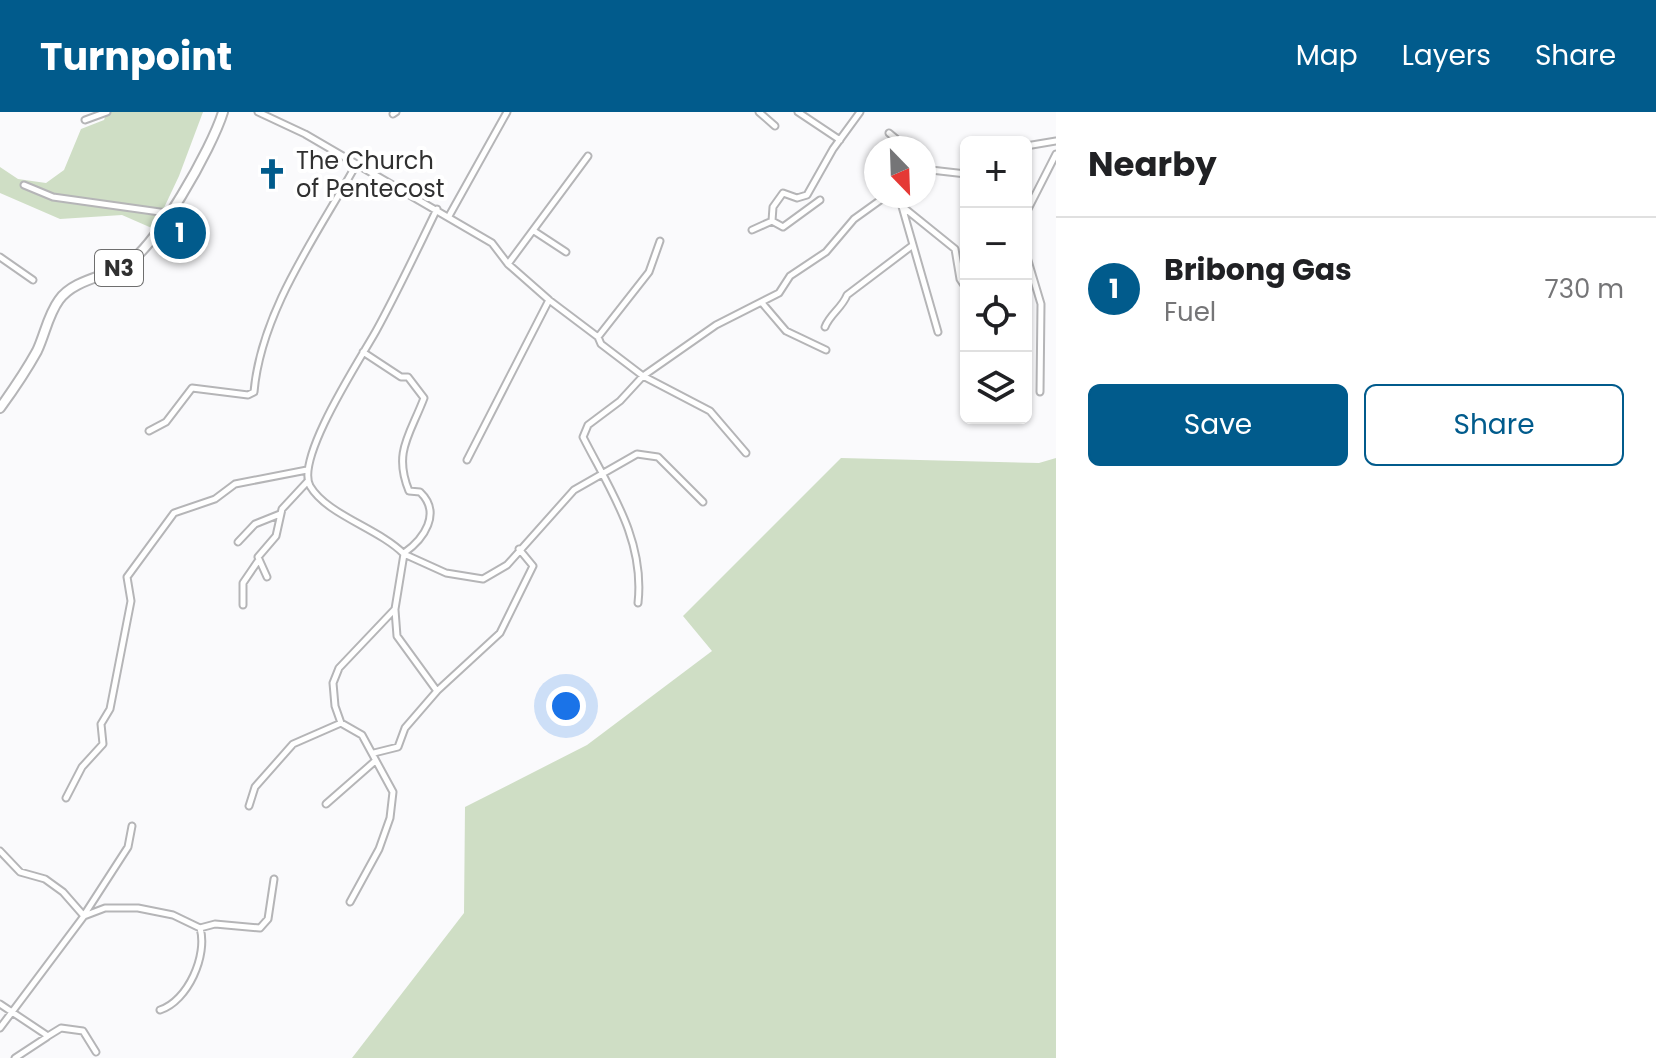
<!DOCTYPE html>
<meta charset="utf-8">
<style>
:root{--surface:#fff;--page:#f2f2f2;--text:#202124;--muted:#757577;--line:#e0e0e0;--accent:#015b8c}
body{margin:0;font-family:Poppins,sans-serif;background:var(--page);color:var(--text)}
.controls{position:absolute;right:24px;top:24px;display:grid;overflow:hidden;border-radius:12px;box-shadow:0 2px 6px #0004}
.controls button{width:72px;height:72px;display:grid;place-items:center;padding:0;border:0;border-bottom:2px solid var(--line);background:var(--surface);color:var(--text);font:40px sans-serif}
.compass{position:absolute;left:864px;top:24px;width:72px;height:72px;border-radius:50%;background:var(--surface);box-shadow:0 2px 6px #0004;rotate:157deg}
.you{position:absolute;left:566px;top:594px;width:28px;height:28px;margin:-20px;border:6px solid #fff;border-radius:50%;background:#1a73e8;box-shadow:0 0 0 12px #1a73e833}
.badge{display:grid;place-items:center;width:52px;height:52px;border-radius:50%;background:var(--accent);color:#fff;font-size:26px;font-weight:700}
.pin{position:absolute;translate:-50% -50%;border:4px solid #fff;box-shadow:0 2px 8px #0006}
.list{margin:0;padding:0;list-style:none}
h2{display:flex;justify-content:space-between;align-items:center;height:104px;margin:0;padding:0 32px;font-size:34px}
h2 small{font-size:26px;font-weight:400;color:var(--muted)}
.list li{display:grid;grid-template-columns:52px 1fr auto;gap:24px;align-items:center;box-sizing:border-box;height:144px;padding:0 32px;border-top:2px solid var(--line)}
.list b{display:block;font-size:30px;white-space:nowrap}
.list p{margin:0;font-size:26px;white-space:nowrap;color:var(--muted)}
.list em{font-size:26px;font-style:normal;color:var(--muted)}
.actions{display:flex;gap:16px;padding:24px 32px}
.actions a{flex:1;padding:18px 0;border:2px solid var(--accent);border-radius:12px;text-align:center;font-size:28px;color:var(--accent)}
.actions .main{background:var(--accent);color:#fff}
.icon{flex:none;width:44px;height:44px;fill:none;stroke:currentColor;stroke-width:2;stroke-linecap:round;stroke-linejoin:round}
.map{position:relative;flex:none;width:1056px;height:946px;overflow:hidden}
header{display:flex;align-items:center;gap:48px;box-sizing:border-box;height:112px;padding:0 40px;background:var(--accent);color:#fff}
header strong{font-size:38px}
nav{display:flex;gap:44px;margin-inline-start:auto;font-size:28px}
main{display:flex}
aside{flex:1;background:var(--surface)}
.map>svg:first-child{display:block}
.green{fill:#cfdec5}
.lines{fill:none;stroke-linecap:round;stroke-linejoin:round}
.street-casing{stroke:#b5b5b7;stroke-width:9}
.primary-casing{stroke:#b5b5b7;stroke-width:12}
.street{stroke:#fff;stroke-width:5}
.primary{stroke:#fff;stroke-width:8}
.labels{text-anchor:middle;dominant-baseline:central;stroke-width:8;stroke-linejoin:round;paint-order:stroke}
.shield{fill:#fff;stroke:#6e6e6e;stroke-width:2}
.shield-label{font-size:22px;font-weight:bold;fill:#303030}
.poi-label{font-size:24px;fill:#303030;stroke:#fff;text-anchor:start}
</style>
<header>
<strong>Turnpoint</strong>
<nav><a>Map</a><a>Layers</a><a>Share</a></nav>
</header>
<main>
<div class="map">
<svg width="1056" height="946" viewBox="0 0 1056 946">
<rect width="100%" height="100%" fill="#fafafc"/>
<path class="green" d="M 107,0 L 203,0 L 179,64 L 154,117 L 122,103 L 60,107 L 0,81 L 0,55 L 18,67 L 46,71 L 64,58 L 81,17 L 104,8 Z
M 841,346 L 1039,351 L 1056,346 L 1056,946 L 352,946 L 464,801 L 465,695 L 587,633 L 712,539 L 683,504 Z"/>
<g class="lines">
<defs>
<path id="street" d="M 258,0 L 305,22 L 492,131 L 508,152 L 549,188 L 598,225 L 601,232 L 643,264 L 710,299 L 746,341
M 759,0 L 775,14
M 798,0 L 840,28
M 393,2 L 396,0
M 85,8 L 107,0
M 889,21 L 907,36
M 1026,34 L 1056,29
M 924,61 L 931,58 L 966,62
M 24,73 L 53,85 L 167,101
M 899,84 L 938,220
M 903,95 L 955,137 L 960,167 L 966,176
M 1026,101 L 1056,42
M 449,104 L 507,0
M 772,109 L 783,115 L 820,88
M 752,118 L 772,109 L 773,95 L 783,81 L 797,86 L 807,83 L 833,37 L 860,0
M 534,119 L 566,140
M 1026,142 L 1041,192 L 1040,280
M 0,145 L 33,168
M 508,152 L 588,44
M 763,192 L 786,219 L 826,238
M 825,215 C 830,202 842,196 847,183 L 913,133
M 598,225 L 649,160 L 660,129
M 363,240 L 401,265 L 408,265 L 424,286 C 410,323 393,340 409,379 L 420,380 C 442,401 424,427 404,441
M 149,319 L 166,310 L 192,276 L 248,283 L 254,280 C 261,199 317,123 356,53
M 467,348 L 549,188
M 238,430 L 255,412 L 280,402
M 404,442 L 446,461 L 483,467 L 507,453 L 574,378 L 637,342 L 658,345 L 703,390
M 267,465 L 258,445 L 276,424 L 282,397 L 308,369
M 638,491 C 645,428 610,378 583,325 L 588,313 L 620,289 L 643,264 L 716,213 L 779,181 L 790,164 L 826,140 L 854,107 L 886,84
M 243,493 L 243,471 L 258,449
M 395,498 L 397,524 L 437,579
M 374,641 L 398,635 L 405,616 L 437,579 L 500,521 L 533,454 L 519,437
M 66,686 L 82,655 L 103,632 L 101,612 L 110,597 L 131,489 L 127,465 L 174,401 L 215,387 L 235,372 L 307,358
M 326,692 L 375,649
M 249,694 L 255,675 L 293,632 L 341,611
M 0,739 L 20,760 L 45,767 L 63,780 L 84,804 L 0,916
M 350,790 L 379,737 L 390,706 L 393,680 L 362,623 L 341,611 L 335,594 L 333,571 L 339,556 L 395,497 L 404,442 C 378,416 327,403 310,374 C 295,346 361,246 376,219 C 398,179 417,138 437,97
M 86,800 L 128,735 L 132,714
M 84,804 L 105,796 L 138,796 L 173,803 L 200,816 L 215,812 L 260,816 L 268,807 L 274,767
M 0,892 L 48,924 L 61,916 L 83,919 L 96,940
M 160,898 C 188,889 208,843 200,816
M 15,946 L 47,925"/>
<path id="primary" d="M 0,296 C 13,278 26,259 37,239 C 45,222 48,203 59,188 C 73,168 104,165 124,154 C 156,136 212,36 223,0"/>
</defs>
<use href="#street" class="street-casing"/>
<use href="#primary" class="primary-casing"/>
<use href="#street" class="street"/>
<use href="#primary" class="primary"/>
</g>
<defs>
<symbol id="church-bare" viewBox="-9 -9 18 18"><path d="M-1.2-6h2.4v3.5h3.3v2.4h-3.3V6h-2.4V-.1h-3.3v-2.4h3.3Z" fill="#015b8c" stroke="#fff" stroke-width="2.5" paint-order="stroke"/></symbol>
</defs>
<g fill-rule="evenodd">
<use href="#church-bare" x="250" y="40" width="44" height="44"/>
</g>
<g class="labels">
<rect class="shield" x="95" y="138" width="48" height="36" rx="6"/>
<g class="shield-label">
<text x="119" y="156">N3</text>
</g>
<g class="poi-label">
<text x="296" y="48">The Church<tspan x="296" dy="28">of Pentecost</tspan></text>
</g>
</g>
</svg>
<div class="controls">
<button>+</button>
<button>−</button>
<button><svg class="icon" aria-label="locate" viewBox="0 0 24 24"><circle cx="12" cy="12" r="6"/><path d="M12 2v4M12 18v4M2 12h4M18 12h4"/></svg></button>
<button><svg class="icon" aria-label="layers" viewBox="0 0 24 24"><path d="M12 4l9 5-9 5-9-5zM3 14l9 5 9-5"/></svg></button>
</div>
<svg class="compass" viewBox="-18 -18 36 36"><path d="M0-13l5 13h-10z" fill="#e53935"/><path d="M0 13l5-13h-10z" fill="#757577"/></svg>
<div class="you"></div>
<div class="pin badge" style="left:180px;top:121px">1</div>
</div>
<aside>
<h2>Nearby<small></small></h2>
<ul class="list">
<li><span class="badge">1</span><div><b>Bribong Gas</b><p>Fuel</p></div><em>730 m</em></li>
</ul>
<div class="actions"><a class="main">Save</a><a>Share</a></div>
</aside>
</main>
